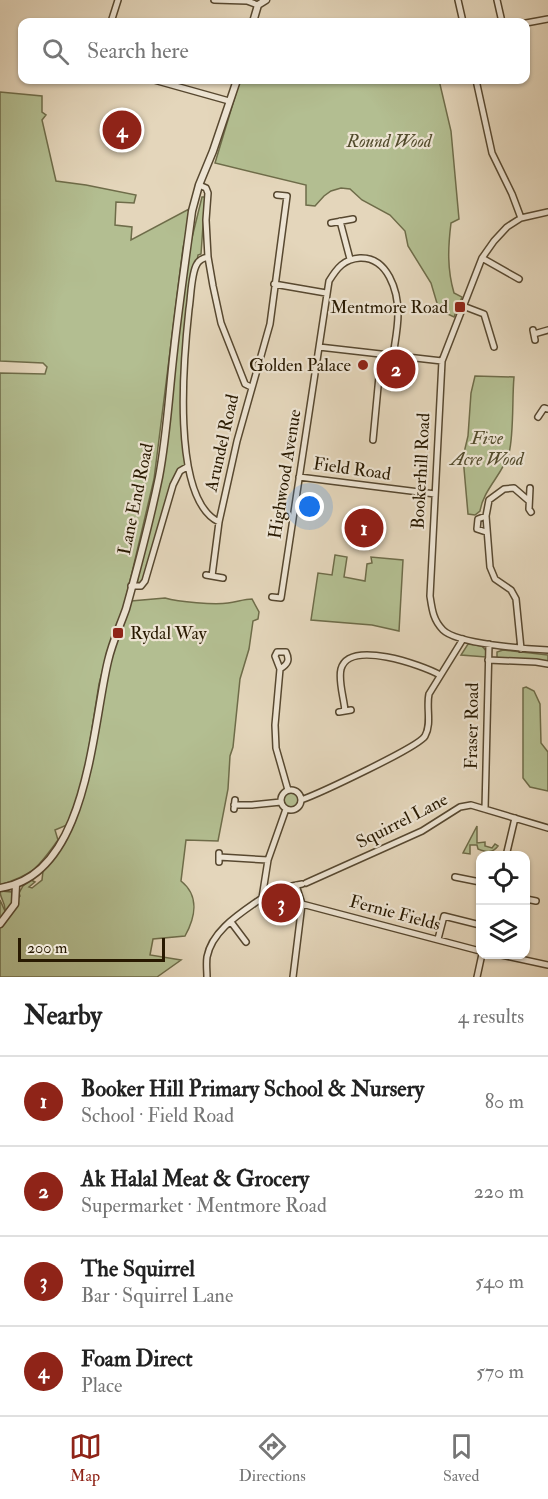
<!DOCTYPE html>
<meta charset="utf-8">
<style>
:root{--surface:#fff;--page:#f2f2f2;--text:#222;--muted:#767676;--line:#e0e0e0;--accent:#8f2418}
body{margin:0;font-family:"IM FELL Double Pica",serif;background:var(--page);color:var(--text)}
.controls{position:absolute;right:18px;bottom:18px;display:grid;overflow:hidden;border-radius:12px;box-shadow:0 2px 4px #0004}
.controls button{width:54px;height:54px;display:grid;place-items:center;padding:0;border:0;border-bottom:2px solid var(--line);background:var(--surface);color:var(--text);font:30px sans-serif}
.scale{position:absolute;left:18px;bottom:15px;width:147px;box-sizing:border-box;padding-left:6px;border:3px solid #281901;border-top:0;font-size:16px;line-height:21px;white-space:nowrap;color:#281901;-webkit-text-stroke:4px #ede4d3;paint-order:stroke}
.you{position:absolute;left:310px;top:507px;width:21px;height:21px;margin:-15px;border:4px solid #fff;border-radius:50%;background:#1a73e8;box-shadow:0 0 0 9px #1a73e833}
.badge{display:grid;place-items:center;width:39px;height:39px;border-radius:50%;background:var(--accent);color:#fff;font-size:20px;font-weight:700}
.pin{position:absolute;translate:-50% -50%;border:3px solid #fff;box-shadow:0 2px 6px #0006}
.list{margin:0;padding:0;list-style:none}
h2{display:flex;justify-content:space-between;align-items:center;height:78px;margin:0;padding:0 24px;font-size:26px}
h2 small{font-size:20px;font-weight:400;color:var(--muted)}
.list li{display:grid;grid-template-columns:39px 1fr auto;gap:18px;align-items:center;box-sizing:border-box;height:90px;padding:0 24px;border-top:2px solid var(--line)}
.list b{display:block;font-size:22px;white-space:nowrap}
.list p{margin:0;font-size:20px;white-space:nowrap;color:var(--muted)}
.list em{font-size:20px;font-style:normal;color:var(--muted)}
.icon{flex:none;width:33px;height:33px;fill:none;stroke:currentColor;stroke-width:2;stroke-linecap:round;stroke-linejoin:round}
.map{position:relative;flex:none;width:548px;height:977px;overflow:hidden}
.search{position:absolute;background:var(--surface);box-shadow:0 2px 4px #0004;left:18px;right:18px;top:18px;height:66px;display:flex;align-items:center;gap:15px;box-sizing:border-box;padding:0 21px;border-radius:12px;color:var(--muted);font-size:22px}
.sheet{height:438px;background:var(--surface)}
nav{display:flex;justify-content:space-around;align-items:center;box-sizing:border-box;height:84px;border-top:2px solid var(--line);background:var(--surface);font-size:16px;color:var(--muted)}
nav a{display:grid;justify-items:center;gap:3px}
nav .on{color:var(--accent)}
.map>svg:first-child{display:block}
.green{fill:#b3be91;stroke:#6e6c49;stroke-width:1.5}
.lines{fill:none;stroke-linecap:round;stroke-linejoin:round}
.minor-casing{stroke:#574830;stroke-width:8}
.tertiary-casing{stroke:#574830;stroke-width:9}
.minor{stroke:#ede4d3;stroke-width:5}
.tertiary{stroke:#ede4d3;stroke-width:6}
.poi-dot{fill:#8f2418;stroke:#ede4d3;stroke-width:2}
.labels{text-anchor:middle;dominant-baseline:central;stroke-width:4.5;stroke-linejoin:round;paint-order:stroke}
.park-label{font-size:18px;font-style:italic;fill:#524b2c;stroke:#ede4d3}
.poi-label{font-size:18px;fill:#281901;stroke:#ede4d3;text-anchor:end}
.street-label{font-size:18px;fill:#281901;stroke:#ede4d3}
</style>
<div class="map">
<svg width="548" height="977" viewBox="0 0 548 977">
<rect width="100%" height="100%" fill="#e4d6bb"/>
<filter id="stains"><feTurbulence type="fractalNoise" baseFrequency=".00333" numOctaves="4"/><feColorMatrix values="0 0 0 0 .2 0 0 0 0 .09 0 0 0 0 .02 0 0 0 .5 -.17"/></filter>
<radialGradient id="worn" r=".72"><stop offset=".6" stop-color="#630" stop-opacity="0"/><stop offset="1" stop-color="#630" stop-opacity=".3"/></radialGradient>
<path class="green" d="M 240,80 L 439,80 L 451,131 L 459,219 L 451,223 C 448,247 447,269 454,293 L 462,297 L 454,317 L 439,310 L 431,283 L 408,246 L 405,231 L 390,215 L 362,200 L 350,189 L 341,188 L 331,191 L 324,196 L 315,206 L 306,205 L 306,185 L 215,163 Z
M 0,92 L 42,96 L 42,112 L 46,115 L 42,120 L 56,181 L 86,185 L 136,195 L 134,203 L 116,202 L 115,225 L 132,227 L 131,240 L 189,209 L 189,212 L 191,212 L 183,248 L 154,479 L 122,615 L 110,643 L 99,684 L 84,779 L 67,825 L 55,830 L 58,840 C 37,868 35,874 0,885 L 0,373 L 45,374 L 47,367 L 43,363 L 0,361 Z
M 202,197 L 205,197 L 201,254 L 198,255 L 185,330 L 186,463 L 181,469 L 145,579 L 141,583 L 137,582 L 162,472 L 188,254 Z
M 475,376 L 514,377 C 512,398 514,434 509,453 C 503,474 483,490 480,511 L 475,515 L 468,514 L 463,457 L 468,436 L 471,393 Z
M 335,555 L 347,557 L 344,577 L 365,581 L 367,564 L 372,563 L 371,557 L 403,560 L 399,631 L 372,625 L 311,620 L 318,573 L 332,575 Z
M 165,598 C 179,602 214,605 228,603 C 237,602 244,599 252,599 L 259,612 L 258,619 L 253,621 L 249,649 L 240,679 L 233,747 L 230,756 L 228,789 L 218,841 L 186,840 L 181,881 C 200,896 195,918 185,936 L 153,939 L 150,955 L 181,960 L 157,977 L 0,977 L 0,900 L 5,911 C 6,903 0,899 0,891 L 12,892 L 13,898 L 11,906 L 20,896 L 19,893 L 23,886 L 31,880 L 35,882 L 29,887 L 32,888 L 42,880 L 43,871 L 66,841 L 83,799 L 111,657 L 131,601 Z
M 468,644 L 482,646 L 487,652 L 486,657 L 461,655 Z
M 503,650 L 548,655 L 548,662 L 497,659 L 497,652 Z
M 526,687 L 534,691 L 540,704 L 541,743 L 548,752 L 548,791 L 530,787 L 523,778 L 523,688 Z
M284 800a8 8 0 1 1 16 0a8 8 0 1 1-16 0Z
M 477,826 L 477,843 L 485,842 L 485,846 L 492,848 L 495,844 L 498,846 C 492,854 486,852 478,849 L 477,845 L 470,845 L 470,854 L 463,853 Z"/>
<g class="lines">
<defs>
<path id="minor" d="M 214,0 L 247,1 L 258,5
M 458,0 L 463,22
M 497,0 L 502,22
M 111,22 L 118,0
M 526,23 L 548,19
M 154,80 L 229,101
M 476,80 L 492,153 L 512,194 L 521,218
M 199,185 L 206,188 L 208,193 L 206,220 L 208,257 L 213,286 L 221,323 L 245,384 L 251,387
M 548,212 L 521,218 L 507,227 L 494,241 L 482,258 L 442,361 L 430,596 C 432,609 433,620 443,630 C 457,644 527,649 548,650
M 340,221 L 350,259
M 331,223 L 353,219
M 208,257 C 203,258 199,260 197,264 C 191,273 191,298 189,309 C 184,355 170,499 219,522
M 482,258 L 519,279
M 274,284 L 326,293
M 463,306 L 484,314 L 494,347
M 533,330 L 535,340
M 534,334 L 548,330
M 319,347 L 442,361
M 538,417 L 544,408 L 548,409
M 373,440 L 381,355
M 299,477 L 435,494
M 530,488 L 529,509 L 531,512
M 486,516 L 489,500 L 504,489 L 514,488 L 529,501
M 486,532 L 477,529 L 478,519 L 486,516 L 490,567 L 495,579 L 511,590 L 516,599 L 521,649
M 206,575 L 223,578
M 212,576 L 219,522 L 237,441 L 270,324 L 287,196 L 277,195
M 131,586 L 141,586 L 145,581 L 173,485 L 180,471 L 187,467
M 272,597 L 281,598 L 329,281 C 337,268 344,259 360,258 C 388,257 398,291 398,314 C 398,328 395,342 393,356
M 488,660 L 536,662 L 548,664
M 280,669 C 288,664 290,660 286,652 L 277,652 L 275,656 L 280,669 L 275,725 L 276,748 L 288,790
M 345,711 C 344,698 338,681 341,669 C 349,639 422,665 440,675
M 339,712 L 351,710
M281 800a10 10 0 1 1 20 0a10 10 0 1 1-20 0Z
M 301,800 C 318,794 419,747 425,736 C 432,724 426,707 429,694 L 463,639
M 234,805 L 252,805 L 281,802
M 234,809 L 235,800
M 485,809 L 489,644
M 506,856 L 515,818
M 219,857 L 268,860
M 219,862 L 219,853
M 455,877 L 480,882
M 306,883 L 422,831 L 460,807 L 471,805 L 548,828
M 262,898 C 275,889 287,887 302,884
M 526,899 L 536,901
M 302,904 L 480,951
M 231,922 L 246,942
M 438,939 L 444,916 L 480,925
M 497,954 L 548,965
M 207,977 C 207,971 206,964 207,957 C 212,930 241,913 262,898 L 268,860 L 286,809
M 293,977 L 302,904 L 296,885
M 477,977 L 482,954"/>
<path id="tertiary" d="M 253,22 L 258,5 L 266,0
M 0,888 C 88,876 92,727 108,661 C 112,643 120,626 126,609 C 138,566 150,521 159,477 C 167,435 169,393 174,350 C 179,304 186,257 192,211 L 199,185 L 213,151 L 237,80
M 0,924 L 15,904 L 16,885"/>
</defs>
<use href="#minor" class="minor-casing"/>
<use href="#tertiary" class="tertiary-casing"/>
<use href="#minor" class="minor"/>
<use href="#tertiary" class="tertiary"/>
</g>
<g class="poi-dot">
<rect x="454" y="301" width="12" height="12" rx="3"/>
<circle cx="363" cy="365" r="6"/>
<rect x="112" y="627" width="12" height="12" rx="3"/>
</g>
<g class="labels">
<g class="park-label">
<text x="389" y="141">Round Wood</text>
<text x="487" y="438">Five<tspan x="487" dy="21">Acre Wood</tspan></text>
</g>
<g class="poi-label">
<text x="448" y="307">Mentmore Road</text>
<text x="351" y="365">Golden Palace</text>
<text x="130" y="633" text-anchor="start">Rydal Way</text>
</g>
<g class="street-label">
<text transform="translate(222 443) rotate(-77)">Arundel Road</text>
<text transform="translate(352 469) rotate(8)">Field Road</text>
<text transform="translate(421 471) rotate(-87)">Bookerhill Road</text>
<text transform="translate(285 474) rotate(-81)">Highwood Avenue</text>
<text transform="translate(136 499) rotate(-78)">Lane End Road</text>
<text transform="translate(472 726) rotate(-89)">Fraser Road</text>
<text transform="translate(402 821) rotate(-27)">Squirrel Lane</text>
<text transform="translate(395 913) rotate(15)">Fernie Fields</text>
</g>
</g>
<rect width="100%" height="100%" filter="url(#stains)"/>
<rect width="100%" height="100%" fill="url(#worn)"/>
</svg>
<div class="controls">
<button><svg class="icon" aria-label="locate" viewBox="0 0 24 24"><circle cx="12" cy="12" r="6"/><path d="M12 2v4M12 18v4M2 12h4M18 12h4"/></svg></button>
<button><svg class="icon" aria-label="layers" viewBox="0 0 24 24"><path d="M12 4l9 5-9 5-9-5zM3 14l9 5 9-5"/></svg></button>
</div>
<div class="scale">200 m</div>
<div class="you"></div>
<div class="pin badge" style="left:364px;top:528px">1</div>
<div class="pin badge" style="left:396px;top:369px">2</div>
<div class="pin badge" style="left:281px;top:903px">3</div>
<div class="pin badge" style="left:122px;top:130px">4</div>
<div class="search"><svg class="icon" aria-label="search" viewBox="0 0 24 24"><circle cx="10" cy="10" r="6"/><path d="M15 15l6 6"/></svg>Search here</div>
</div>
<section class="sheet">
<h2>Nearby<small>4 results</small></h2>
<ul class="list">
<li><span class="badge">1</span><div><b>Booker Hill Primary School &amp; Nursery</b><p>School · Field Road</p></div><em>80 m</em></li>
<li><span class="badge">2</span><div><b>Ak Halal Meat &amp; Grocery</b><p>Supermarket · Mentmore Road</p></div><em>220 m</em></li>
<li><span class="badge">3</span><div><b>The Squirrel</b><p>Bar · Squirrel Lane</p></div><em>540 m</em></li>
<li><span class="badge">4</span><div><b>Foam Direct</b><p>Place</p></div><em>570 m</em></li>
</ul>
</section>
<nav>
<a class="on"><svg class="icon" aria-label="map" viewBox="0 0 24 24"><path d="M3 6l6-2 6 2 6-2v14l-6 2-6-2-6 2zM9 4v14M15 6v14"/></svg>Map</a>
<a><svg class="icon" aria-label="directions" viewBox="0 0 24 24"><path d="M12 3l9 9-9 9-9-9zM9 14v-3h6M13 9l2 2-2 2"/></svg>Directions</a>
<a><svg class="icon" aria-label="saved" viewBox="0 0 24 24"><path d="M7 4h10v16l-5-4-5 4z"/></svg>Saved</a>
</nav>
